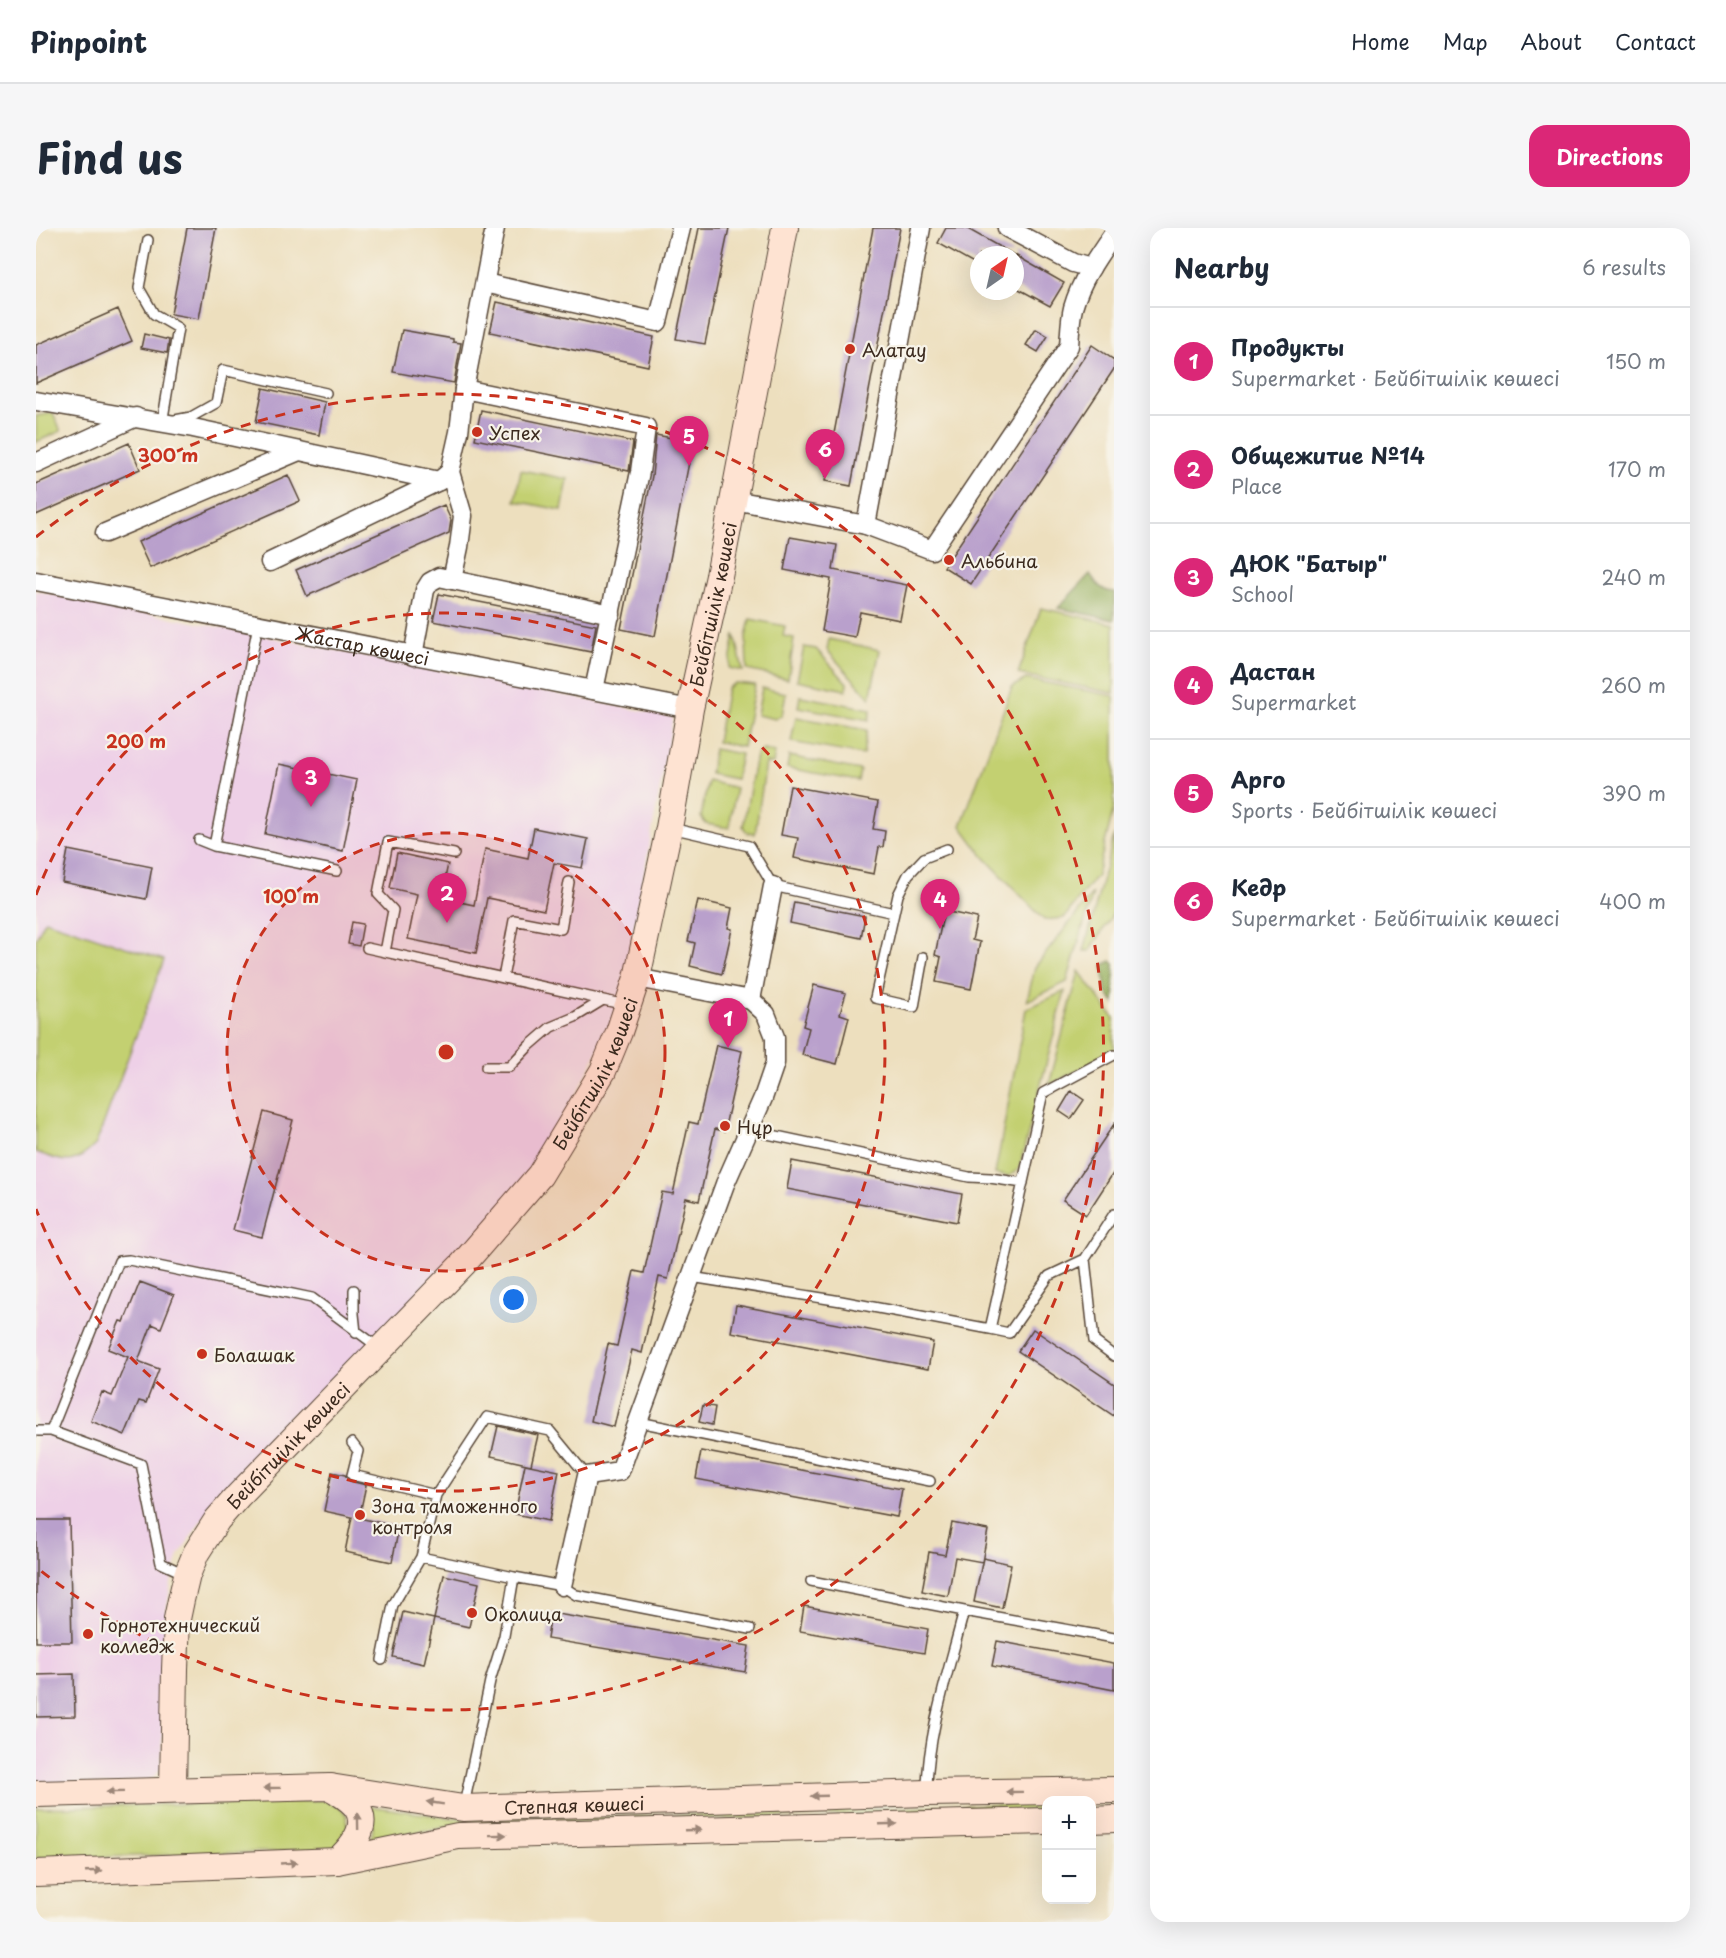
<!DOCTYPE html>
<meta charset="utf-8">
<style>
:root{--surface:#fff;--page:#f6f6f7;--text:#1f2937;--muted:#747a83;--line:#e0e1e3;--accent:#db2777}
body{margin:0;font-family:"Playpen Sans",sans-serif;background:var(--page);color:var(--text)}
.controls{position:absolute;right:18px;bottom:18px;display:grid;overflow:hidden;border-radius:12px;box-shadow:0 6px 24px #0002}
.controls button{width:54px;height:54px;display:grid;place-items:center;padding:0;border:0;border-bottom:2px solid var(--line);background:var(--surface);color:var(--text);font:30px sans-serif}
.compass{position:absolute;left:934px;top:18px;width:54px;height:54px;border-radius:50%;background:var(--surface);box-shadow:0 6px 24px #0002;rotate:34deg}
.you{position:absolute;left:478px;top:1072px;width:21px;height:21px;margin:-15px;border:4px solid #fff;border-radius:50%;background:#1a73e8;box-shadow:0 0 0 9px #1a73e833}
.badge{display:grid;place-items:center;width:39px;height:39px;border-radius:50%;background:var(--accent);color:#fff;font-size:20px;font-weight:700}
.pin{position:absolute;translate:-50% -50px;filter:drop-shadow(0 2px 3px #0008)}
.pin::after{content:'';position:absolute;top:32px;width:21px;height:18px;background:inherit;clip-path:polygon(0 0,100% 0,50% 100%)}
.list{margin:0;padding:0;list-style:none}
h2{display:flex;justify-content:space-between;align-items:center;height:78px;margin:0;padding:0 24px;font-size:26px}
h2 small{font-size:20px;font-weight:400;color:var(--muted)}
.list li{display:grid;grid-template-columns:39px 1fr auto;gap:18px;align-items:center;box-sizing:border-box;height:108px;padding:0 24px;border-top:2px solid var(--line)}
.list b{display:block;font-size:22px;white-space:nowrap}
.list p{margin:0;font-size:20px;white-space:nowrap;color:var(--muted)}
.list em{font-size:20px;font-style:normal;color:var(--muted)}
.map{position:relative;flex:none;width:1078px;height:1694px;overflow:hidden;border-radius:18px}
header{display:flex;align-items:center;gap:36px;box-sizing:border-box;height:84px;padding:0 30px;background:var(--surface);border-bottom:2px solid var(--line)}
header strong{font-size:28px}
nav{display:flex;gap:33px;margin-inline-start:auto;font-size:21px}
.intro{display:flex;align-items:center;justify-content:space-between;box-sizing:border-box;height:144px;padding:0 36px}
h1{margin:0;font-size:42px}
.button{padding:15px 27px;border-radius:18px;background:var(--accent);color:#fff;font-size:21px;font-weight:700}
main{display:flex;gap:36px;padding:0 36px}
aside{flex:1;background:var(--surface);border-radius:18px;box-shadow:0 6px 24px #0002}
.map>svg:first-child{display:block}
.built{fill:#eed0e7}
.green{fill:#c3d071;stroke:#7f7d48;stroke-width:1.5}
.forest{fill:#9ab263;stroke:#6a6e40;stroke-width:1.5}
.building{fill:#b9a0cc}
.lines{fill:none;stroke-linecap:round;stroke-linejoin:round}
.lane-casing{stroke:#564536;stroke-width:12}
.street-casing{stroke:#564536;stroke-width:21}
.secondary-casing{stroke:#564536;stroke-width:28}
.lane{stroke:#fff;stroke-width:9}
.street{stroke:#fff;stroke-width:18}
.secondary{stroke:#fee3d2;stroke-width:26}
.oneway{fill:#9c8678}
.ring{fill:none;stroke:#c8321e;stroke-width:3;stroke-dasharray:10 8}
.poi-dot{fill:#c8321e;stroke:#f7f3e8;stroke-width:2}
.labels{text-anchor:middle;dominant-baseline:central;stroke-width:4.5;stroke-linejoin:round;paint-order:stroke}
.poi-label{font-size:18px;fill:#3b2a1e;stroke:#f7f3e8;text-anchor:start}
.street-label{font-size:18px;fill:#3b2a1e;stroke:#f7f3e8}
.centre{fill:#c8321e;stroke:#f7f3e8;stroke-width:3}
.ring-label{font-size:18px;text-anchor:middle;font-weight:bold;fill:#c8321e;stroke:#f7f3e8;stroke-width:4.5;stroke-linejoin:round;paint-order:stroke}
</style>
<header>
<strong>Pinpoint</strong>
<nav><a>Home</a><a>Map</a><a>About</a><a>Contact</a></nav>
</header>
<div class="intro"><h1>Find us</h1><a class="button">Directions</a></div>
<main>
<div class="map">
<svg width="1078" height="1694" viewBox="0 0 1078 1694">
<rect width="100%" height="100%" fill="#f7f3e8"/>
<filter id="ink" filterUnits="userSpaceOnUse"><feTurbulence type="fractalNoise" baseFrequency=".0167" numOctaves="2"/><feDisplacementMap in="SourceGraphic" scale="12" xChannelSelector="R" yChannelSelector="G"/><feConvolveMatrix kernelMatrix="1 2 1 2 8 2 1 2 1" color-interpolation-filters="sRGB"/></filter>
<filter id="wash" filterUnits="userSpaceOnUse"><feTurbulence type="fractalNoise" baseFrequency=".008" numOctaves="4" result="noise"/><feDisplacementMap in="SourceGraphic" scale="24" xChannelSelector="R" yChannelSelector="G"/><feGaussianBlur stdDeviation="1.35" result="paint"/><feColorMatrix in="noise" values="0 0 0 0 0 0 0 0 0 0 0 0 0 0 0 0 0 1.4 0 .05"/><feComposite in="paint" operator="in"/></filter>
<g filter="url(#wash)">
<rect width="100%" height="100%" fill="#eddfbe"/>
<path class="built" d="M 0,363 L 637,489 L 586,764 L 579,788 L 525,896 L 462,986 L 198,1255 L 164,1294 L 143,1327 L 136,1350 L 130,1383 L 125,1540 L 118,1549 L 105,1556 L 0,1557 Z"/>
<path class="green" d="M 17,185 L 25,203 L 0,214 L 0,188 Z
M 485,242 L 532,251 L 526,282 L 479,273 Z
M 1005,380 L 1078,396 L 1078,465 L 982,446 Z
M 714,391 L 749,398 L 747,408 L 758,410 L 752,451 L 711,442 L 710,409 Z
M 699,406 L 707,443 L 693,440 Z
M 793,411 L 844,422 L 834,470 L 791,422 Z
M 768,419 L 780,421 L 811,455 L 810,462 L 761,452 Z
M 990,451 L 1078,468 L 1078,579 L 1061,647 L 1028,690 L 1008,692 L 948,629 L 925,598 L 976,459 Z
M 699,455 L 719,457 L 707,519 L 681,514 L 691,460 Z
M 726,460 L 750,465 L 746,487 L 739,491 L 721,487 Z
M 764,468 L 835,481 L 833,492 L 762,479 Z
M 760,489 L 831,502 L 827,527 L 755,514 Z
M 678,521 L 705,526 L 700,551 L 674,546 Z
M 727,522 L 739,524 L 737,536 L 730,535 L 719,606 L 712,605 L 707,599 L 720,527 Z
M 753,528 L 824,542 L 822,553 L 751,540 Z
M 672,553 L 700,560 L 693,600 L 670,596 L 665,589 Z
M 1078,607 L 1078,684 L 1054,723 L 1048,723 Z
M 1057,665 L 1031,754 L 991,773 L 999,739 Z
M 9,692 L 128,732 L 60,916 C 38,940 28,934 0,924 L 0,711 Z
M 1043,743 L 1078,790 L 1078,824 L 1013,857 Z
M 1029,763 L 983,941 L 973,948 L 959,946 L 990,781 Z
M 291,1572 L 303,1578 L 311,1587 C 313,1607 310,1610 295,1622 L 0,1631 L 0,1580 Z
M 1010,1575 L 1011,1582 L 416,1598 L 335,1612 C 338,1599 338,1590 334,1578 L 415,1590 L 605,1588 Z"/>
<path class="forest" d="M 1054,346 C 1060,355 1066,364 1078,364 L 1078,392 L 1022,380 Z
M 1075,733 L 1078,736 L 1078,775 L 1070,763 L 1067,737 Z"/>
<g id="blocks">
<path class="building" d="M 151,0 L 180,0 L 163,91 L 135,86 Z
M 663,0 L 693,0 L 669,116 L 640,111 Z
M 837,0 L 864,0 L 815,258 L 789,253 Z
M 910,0 L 930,0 L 978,27 L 943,27 L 943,38 L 902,15 Z
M 979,27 L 1028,55 L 1014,78 L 979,59 Z
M 461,74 L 618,109 L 612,138 L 454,104 Z
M 82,81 L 96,113 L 0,155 L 0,117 Z
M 1000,101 L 1012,108 L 1002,124 L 990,117 Z
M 366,102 L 417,111 L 417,114 L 425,115 L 418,155 L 357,144 Z
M 108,106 L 133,112 L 131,125 L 105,120 Z
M 1056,117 L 1078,132 L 1078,141 L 935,356 L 908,339 Z
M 227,160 L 289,174 L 283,207 L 220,194 Z
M 445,182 L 597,214 L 593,243 L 439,211 Z
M 620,207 L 657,214 L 619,408 L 585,401 L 616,248 Z
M 93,215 L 104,241 L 0,287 L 0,256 Z
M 252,247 L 264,273 L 114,340 L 102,314 Z
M 408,277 L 415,292 L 413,305 L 271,368 L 260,342 Z
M 754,309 L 801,317 L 797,342 L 871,357 L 864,392 L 824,384 L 819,409 L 786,403 L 795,351 L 748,342 Z
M 403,366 L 560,397 L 555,424 L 397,393 Z
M 243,536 L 321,552 L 307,623 L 229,606 Z
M 754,558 L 842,574 L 837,601 L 849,603 L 847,619 L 843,619 L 838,646 L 758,630 L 762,610 L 745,607 Z
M 498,600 L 552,611 L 546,640 L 518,635 L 508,682 L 451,670 L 440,725 L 372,711 L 381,666 L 354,660 L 361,625 L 412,636 L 405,670 L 438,677 L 449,621 L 492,630 Z
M 32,622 L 116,639 L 110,671 L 26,654 Z
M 662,672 L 696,680 L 692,700 L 696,701 L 686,746 L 654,738 L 659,715 L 652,713 Z
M 758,674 L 829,688 L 825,710 L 754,695 Z
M 908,683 L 941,690 L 936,712 L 944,714 L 935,761 L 900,754 L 905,729 L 899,727 Z
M 316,694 L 327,696 L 323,718 L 312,716 Z
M 778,757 L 810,765 L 804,786 L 813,789 L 801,836 L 766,827 L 773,800 L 767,798 Z
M 680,817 L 706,823 L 688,903 L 679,901 L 663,973 L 650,970 L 632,1051 L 623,1049 L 606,1125 L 596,1122 L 578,1199 L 555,1193 L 572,1116 L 581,1118 L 598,1043 L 608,1045 L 626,964 L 637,966 L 653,894 L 662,896 Z
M 1035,863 L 1048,872 L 1035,891 L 1023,883 Z
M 228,884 L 257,892 L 226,1009 L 197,1002 Z
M 1078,896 L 1078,944 L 1050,987 L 1027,972 Z
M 756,933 L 926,966 L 921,994 L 751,961 Z
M 104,1054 L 138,1067 L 125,1100 L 116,1096 L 102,1133 L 123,1141 L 110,1175 L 103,1173 L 89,1207 L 55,1193 L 66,1164 L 76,1168 L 92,1129 L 72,1121 L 84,1093 L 88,1094 Z
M 700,1077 L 897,1114 L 892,1141 L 695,1104 Z
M 997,1101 L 1078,1156 L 1078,1188 L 982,1123 Z
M 667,1177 L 679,1179 L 676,1197 L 663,1194 Z
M 462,1198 L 502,1207 L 495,1237 L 455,1228 Z
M 665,1223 L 866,1261 L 861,1289 L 660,1251 Z
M 489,1236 L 523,1243 L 513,1293 L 479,1286 Z
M 296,1244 L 309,1247 L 314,1253 L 330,1257 L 323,1290 L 363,1299 L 356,1334 L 309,1324 L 316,1289 L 288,1283 Z
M 0,1292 L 33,1292 L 36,1414 L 0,1414 Z
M 916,1295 L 952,1302 L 946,1334 L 919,1329 L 912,1368 L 886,1363 L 893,1324 L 909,1327 Z
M 947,1330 L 975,1336 L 966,1380 L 938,1374 Z
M 408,1347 L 443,1355 L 433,1399 L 398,1391 Z
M 768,1378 L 892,1401 L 888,1425 L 764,1403 Z
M 367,1384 L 398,1391 L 388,1436 L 357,1429 Z
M 515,1385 L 713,1418 L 709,1444 L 511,1411 Z
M 961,1413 L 1078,1435 L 1078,1462 L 956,1438 Z
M 38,1446 L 39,1488 L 0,1489 L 0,1447 Z"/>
</g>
</g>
<g filter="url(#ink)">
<use href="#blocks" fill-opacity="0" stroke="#564536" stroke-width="1.5"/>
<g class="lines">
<defs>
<path id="lane" d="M 112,12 L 103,60 L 118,86 L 142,100 L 126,196
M 139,192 L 155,189 L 180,175 L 187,142 L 290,165
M 635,600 L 713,618 L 737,658 L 858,685
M 163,612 L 178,618 L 222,397
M 178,618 L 301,643
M 331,720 L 590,777
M 349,724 L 357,682 L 342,666 L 352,614 L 418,626
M 887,729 L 878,779 L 839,770 L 862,667 L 872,647 L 888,630 L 911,621
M 467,750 L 478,692 L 525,701 L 533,654
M 450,839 L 473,839 L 493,818 L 515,799 L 539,789 L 567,772
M 713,902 L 933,949 L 954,950 L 987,955
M 1049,1031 L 1058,1113 L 1078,1128
M 655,1049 L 805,1073 L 954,1101 L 1007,865 L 1078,827
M 318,1062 L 318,1086 L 320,1105
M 954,1101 L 973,1105 L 1013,1048 L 1049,1031 L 1078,986
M 603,1194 L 894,1253
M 0,1203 L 15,1203
M 316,1215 L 322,1223 L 316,1247 L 400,1267
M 149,1346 L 125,1335 L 105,1236 L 15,1203 L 83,1033 L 93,1032 L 276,1070 L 342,1119
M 478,1349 L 385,1329 L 400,1267 L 451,1189 L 514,1203 L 551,1248
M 775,1353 L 928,1383 L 1078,1410
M 346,1432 L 357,1377 L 385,1329
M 891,1563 C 891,1507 914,1438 928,1383
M 428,1577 L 454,1453 L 468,1408 L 478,1349 L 526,1358 L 540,1367 L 714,1401"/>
<g id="street">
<path d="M 971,0 L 1037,35 L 1055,40"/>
<path d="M 449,55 L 622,94 L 645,0"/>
<path d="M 428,161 L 610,199 L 604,244 L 558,462"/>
<path d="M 0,173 L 157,200 L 403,253 L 414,244"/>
<path d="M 0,235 L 100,189"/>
<path d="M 698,272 L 830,297 L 885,0"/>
<path d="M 830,297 L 896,322 L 1033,118 C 1034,106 1034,92 1037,80 C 1045,52 1062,28 1078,5"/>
<path d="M 69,305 L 263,223"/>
<path d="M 234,334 L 403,253"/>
<path d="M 416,352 L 423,319 L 427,288 L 414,244 L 423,204 L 428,161 L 459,0"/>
<path id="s1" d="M 0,353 L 654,481"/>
<path d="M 377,428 L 389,362 L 394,354 L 403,349 L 575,386"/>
<path d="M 601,750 L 715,772"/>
<path d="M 526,1358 L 551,1248 L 584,1243 L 689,956 L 727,870 L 739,835 L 739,809 L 730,786 L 715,772 L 737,658"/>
</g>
<g id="secondary">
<path d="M 295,1559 C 303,1565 315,1571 321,1580 C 334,1599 314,1621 301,1633"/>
<path id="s2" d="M 137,1562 L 139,1441 L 141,1391 L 145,1372 L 151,1347 L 160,1325 L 181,1292 L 202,1268 L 427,1036 L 504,947 L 567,843 L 583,804 L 601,750 L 633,600 L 654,481 L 683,348 L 749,0"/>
<path id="s3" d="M 0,1566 L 294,1559 L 427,1580 L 891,1565 L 1078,1562"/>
<path d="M 1056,1592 L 1078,1591"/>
<path d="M 0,1645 L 301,1633 L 422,1608 L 1011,1593"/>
</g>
</defs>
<use href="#lane" class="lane-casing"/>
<use href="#street" class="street-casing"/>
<use href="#secondary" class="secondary-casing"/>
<use href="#lane" class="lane"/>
<use href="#street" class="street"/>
<use href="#secondary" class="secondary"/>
</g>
<defs><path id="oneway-solid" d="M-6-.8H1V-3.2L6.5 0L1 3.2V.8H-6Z" transform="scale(1.5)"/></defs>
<g class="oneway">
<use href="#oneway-solid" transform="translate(236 1560) rotate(179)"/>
<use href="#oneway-solid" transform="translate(79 1564) rotate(179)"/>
<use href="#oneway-solid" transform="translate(978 1564) rotate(179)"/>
<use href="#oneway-solid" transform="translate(783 1568) rotate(178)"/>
<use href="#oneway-solid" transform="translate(399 1575) rotate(-171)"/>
<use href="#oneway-solid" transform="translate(322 1593) rotate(-91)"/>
<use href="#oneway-solid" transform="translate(852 1596) rotate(-2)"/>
<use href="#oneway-solid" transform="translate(657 1602) rotate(-2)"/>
<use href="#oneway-solid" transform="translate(462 1607) rotate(-1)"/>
<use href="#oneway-solid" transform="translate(253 1635) rotate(-3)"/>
<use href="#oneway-solid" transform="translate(58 1643) rotate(-2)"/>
</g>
</g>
<circle cx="410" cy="824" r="219" fill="#c8321e" fill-opacity=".12"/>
<g class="ring">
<circle cx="410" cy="824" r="219"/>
<path d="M0 667A439 439 0 1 1 0 981"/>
<path d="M0 309A658 658 0 1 1 0 1339"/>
</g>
<g class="poi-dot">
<circle cx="814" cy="121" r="6"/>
<circle cx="441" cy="204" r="6"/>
<circle cx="913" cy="332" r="6"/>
<circle cx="689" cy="898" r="6"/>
<circle cx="166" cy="1126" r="6"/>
<circle cx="324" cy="1287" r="6"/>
<circle cx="436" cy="1385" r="6"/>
<circle cx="52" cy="1406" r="6"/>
</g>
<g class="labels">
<g class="poi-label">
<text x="826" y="121">Алатау</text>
<text x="453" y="204">Успех</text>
<text x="925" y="332">Альбина</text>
<text x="701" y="898">Нұр</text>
<text x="178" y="1126">Болашак</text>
<text x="336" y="1277">Зона таможенного<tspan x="336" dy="21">контроля</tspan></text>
<text x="448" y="1385">Околица</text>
<text x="64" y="1396">Горнотехнический<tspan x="64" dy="21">колледж</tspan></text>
</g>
<g class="street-label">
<text stroke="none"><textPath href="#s2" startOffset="1354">Бейбітшілік көшесі</textPath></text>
<text stroke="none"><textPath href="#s1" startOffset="333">Жастар көшесі</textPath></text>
<text stroke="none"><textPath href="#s2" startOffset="868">Бейбітшілік көшесі</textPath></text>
<text stroke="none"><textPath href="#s2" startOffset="382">Бейбітшілік көшесі</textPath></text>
<text stroke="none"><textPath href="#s3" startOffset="540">Степная көшесі</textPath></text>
</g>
</g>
<circle cx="410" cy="824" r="9" class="centre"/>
<g class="ring-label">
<text x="132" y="234">300 m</text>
<text x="100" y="520">200 m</text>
<text x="255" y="675">100 m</text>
</g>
</svg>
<div class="controls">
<button>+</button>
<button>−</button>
</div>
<svg class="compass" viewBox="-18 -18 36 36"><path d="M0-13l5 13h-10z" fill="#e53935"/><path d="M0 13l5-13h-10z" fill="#747a83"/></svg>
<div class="you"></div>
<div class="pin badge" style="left:692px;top:820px">1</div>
<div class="pin badge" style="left:411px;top:695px">2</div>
<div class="pin badge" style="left:275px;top:579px">3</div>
<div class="pin badge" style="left:904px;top:701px">4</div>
<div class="pin badge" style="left:653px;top:238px">5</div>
<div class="pin badge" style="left:789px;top:251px">6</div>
</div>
<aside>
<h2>Nearby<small>6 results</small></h2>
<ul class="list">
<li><span class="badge">1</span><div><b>Продукты</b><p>Supermarket · Бейбітшілік көшесі</p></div><em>150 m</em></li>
<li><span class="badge">2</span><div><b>Общежитие №14</b><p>Place</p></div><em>170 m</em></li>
<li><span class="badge">3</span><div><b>ДЮК &quot;Батыр&quot;</b><p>School</p></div><em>240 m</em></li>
<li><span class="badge">4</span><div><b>Дастан</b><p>Supermarket</p></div><em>260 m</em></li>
<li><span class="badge">5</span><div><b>Арго</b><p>Sports · Бейбітшілік көшесі</p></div><em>390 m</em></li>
<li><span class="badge">6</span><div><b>Кедр</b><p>Supermarket · Бейбітшілік көшесі</p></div><em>400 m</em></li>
</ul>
</aside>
</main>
